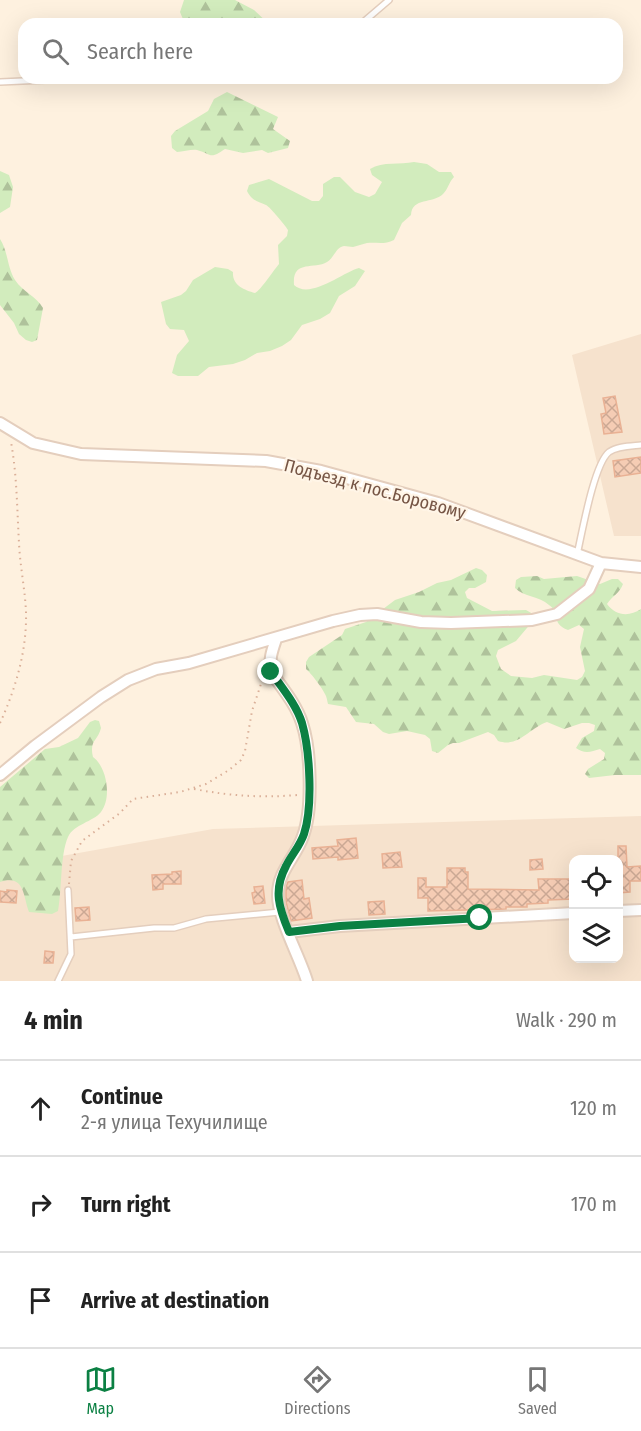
<!DOCTYPE html>
<meta charset="utf-8">
<style>
:root{--surface:#fff;--page:#f6f6f6;--text:#222;--muted:#767676;--line:#e0e0e0;--accent:#0b8043}
body{margin:0;font-family:"Fira Sans Condensed",sans-serif;background:var(--page);color:var(--text)}
.controls{position:absolute;right:18px;bottom:18px;display:grid;overflow:hidden;border-radius:12px;box-shadow:0 6px 24px #0002}
.controls button{width:54px;height:54px;display:grid;place-items:center;padding:0;border:0;border-bottom:2px solid var(--line);background:var(--surface);color:var(--text);font:30px sans-serif}
.stop{position:absolute;width:18px;height:18px;margin:-14px;border:4px solid #0b8043;border-radius:50%;background:#fff}
.stop.end{background:#0b8043;border-color:#fff;box-shadow:0 2px 6px #0008}
.list{margin:0;padding:0;list-style:none}
h2{display:flex;justify-content:space-between;align-items:center;height:78px;margin:0;padding:0 24px;font-size:26px}
h2 small{font-size:20px;font-weight:400;color:var(--muted)}
.list li{display:grid;grid-template-columns:39px 1fr auto;gap:18px;align-items:center;box-sizing:border-box;height:96px;padding:0 24px;border-top:2px solid var(--line)}
.list b{display:block;font-size:22px;white-space:nowrap}
.list p{margin:0;font-size:20px;white-space:nowrap;color:var(--muted)}
.list em{font-size:20px;font-style:normal;color:var(--muted)}
.icon{flex:none;width:33px;height:33px;fill:none;stroke:currentColor;stroke-width:2;stroke-linecap:round;stroke-linejoin:round}
.map{position:relative;flex:none;width:641px;height:981px;overflow:hidden}
.search{position:absolute;background:var(--surface);box-shadow:0 6px 24px #0002;left:18px;right:18px;top:18px;height:66px;display:flex;align-items:center;gap:15px;box-sizing:border-box;padding:0 21px;border-radius:18px;color:var(--muted);font-size:22px}
.sheet{height:366px;background:var(--surface)}
nav{display:flex;justify-content:space-around;align-items:center;box-sizing:border-box;height:84px;border-top:2px solid var(--line);background:var(--surface);font-size:16px;color:var(--muted)}
nav a{display:grid;justify-items:center;gap:3px}
nav .on{color:var(--accent)}
.map>svg:first-child{display:block}
.residential{fill:#f6e2cd;fill-rule:evenodd}
.grass{fill:#d2ecbd}
.forest{fill:url(#forest-firs)}
.building{fill:url(#building-cross-hatch);stroke:#e9b194;stroke-width:1.5}
.lines{fill:none;stroke-linecap:round;stroke-linejoin:round}
.lane-casing{stroke:#e4cebd;stroke-width:8}
.street-casing{stroke:#e4cebd;stroke-width:14}
.path{stroke:#daaf98;stroke-width:2;stroke-dasharray:1.5 4.5;stroke-linecap:butt}
.lane{stroke:#fff;stroke-width:5}
.street{stroke:#fff;stroke-width:10}
.route{stroke:#0b8043;stroke-width:8}
.labels{text-anchor:middle;dominant-baseline:central;stroke-width:4.5;stroke-linejoin:round;paint-order:stroke}
.street-label{font-size:18px;fill:#765545;stroke:#fff5e7}
</style>
<div class="map">
<svg width="641" height="981" viewBox="0 0 641 981">
<defs>
<pattern id="forest-firs" width="22" height="20" patternUnits="userSpaceOnUse" patternTransform="scale(1.5)"><rect width="22" height="20" fill="#d2ecbd"/><path d="M5 1l3.5 6h-7zM16 11l3.5 6h-7z" fill="#afc29b"/></pattern>
<pattern id="building-cross-hatch" width="8" height="8" patternUnits="userSpaceOnUse" patternTransform="scale(1.5)"><rect width="8" height="8" fill="#f5ccb4"/><path d="M0 0l8 8M0 8l8-8" fill="none" stroke="#cba894"/></pattern>
</defs>
<rect width="100%" height="100%" fill="#fef1df"/>
<path class="residential" d="M 641,334 L 641,536 L 614,536 L 572,355 Z
M 641,816 L 641,981 L 0,981 L 0,867 L 213,829 ZM 574,860 L 618,860 L 618,958 L 574,958 Z"/>
<path class="grass" d="M 414,162 L 427,164 L 439,172 L 451,172 L 454,177 C 449,182 448,189 443,194 C 433,204 412,197 411,215 L 402,223 L 394,240 C 384,245 377,242 367,243 C 362,244 358,246 353,247 C 350,247 347,246 344,246 C 336,247 334,258 327,262 C 314,270 292,259 294,285 C 310,300 343,272 359,268 L 365,271 L 355,286 L 339,296 L 330,313 L 320,319 L 302,325 L 291,340 L 282,346 L 270,351 L 257,353 L 245,360 L 233,364 L 209,367 L 198,376 L 178,376 L 172,373 L 177,355 L 189,341 L 184,330 L 170,329 L 166,324 L 161,302 L 181,295 L 186,291 L 193,280 L 215,267 L 228,269 L 233,272 C 232,285 244,290 255,293 C 261,290 273,271 279,264 L 278,245 L 287,236 L 288,230 C 285,225 270,207 266,205 C 257,201 252,201 247,191 L 249,185 L 269,179 L 312,201 L 319,201 L 323,196 L 323,184 L 334,177 L 340,177 L 355,192 L 369,197 L 375,194 L 382,182 L 372,175 L 370,169 C 383,161 400,165 414,162 Z"/>
<path class="forest" d="M 184,0 L 235,0 L 254,10 L 269,24 L 185,24 L 180,12 Z
M 227,92 L 278,117 L 273,129 L 290,141 L 288,148 L 268,153 L 262,150 L 243,153 L 225,149 C 209,160 212,154 197,150 C 192,149 183,152 177,152 L 172,148 L 171,136 L 175,131 L 208,111 L 214,99 Z
M 0,171 L 9,175 L 13,187 L 10,207 L 0,213 Z
M 0,239 C 8,251 7,267 15,280 C 23,292 36,296 43,308 L 37,340 L 32,342 L 26,340 L 19,334 L 14,323 L 0,305 Z
M 476,568 L 482,570 L 487,575 L 486,582 L 475,588 L 469,588 L 465,592 L 467,598 L 492,611 L 526,610 L 533,614 L 532,622 L 516,641 L 498,650 L 496,656 L 501,669 L 511,676 L 532,678 L 544,675 L 577,680 L 582,677 L 585,671 L 580,647 L 584,629 L 579,625 L 568,630 C 550,623 561,613 549,605 C 539,596 524,597 515,588 L 516,580 L 521,577 L 537,576 L 544,579 L 577,576 L 600,584 L 612,579 L 618,579 L 623,584 C 620,593 612,596 607,604 C 616,616 629,617 641,609 L 641,775 L 615,775 L 589,778 L 585,774 L 588,769 L 604,759 L 605,753 L 600,749 C 591,752 584,754 576,748 L 582,738 L 594,731 L 595,725 L 589,723 L 582,723 L 564,729 L 547,722 C 529,728 519,748 498,741 L 494,735 L 488,732 L 459,743 L 453,743 L 448,745 L 438,753 L 432,751 L 430,739 L 425,735 L 407,731 L 389,734 L 383,732 L 374,724 L 356,722 L 346,707 L 328,704 C 327,701 327,697 325,694 C 323,689 311,673 306,669 L 306,662 L 309,657 L 342,635 L 345,629 L 366,622 L 395,600 L 419,592 L 437,583 L 451,580 Z
M 95,720 L 99,721 L 101,728 C 98,741 89,740 93,757 C 107,767 112,798 101,812 C 93,822 74,824 68,837 C 60,855 62,891 58,911 L 52,914 L 29,912 C 23,896 25,874 0,882 L 0,787 L 45,749 L 59,747 L 78,738 L 90,722 Z"/>
<path class="building" d="M 615,396 L 622,432 L 604,434 L 601,414 L 606,413 L 603,398 Z
M 641,457 L 641,473 L 615,477 L 613,461 Z
M 356,838 L 358,858 L 338,860 L 338,857 L 313,859 L 312,848 L 338,846 L 337,840 Z
M 618,846 L 626,846 L 627,867 L 641,866 L 641,881 L 630,881 L 630,892 L 618,893 Z
M 400,852 L 402,867 L 383,868 L 382,854 Z
M 542,859 L 543,869 L 530,870 L 530,860 Z
M 447,868 L 465,868 L 465,872 L 468,872 L 468,889 L 539,890 L 538,879 L 573,879 L 573,899 L 548,900 L 548,903 L 527,904 L 527,907 L 506,907 L 506,909 L 428,911 L 428,898 L 418,898 L 418,878 L 426,878 L 426,887 L 447,887 Z
M 181,871 L 181,884 L 163,884 L 163,889 L 153,890 L 152,875 L 172,874 L 172,872 Z
M 302,880 L 304,899 L 309,898 L 312,918 L 291,921 L 286,902 L 286,887 L 288,882 Z
M 263,886 L 265,903 L 254,904 L 252,893 L 255,892 L 254,887 Z
M 7,890 L 17,891 L 16,903 L 0,902 L 0,891 L 7,892 Z
M 384,901 L 385,914 L 369,915 L 368,902 Z
M 89,907 L 90,920 L 76,921 L 75,908 Z
M 45,951 L 54,952 L 53,963 L 44,963 Z"/>
<g class="lines">
<defs>
<path id="lane" d="M 361,24 L 389,0
M 0,82 L 90,78
M 577,555 C 582,533 594,464 609,452 C 617,446 631,446 641,445
M 71,937 L 154,928 L 174,928 L 206,919 L 280,912
M 58,981 L 71,954 L 68,890"/>
<path id="street" d="M 0,423 L 33,443 L 81,454 L 266,461 L 321,471 L 438,503 L 601,563 L 641,567
M 276,639 C 272,651 269,659 271,672 C 282,688 296,704 302,723 C 311,750 313,809 303,836 C 296,857 278,871 278,894 C 277,917 300,957 307,981
M 0,775 L 35,746 L 101,697 L 128,680 L 156,669 L 189,663 L 333,621 L 360,615 L 377,614 L 421,622 L 451,623 L 532,620 L 557,614 L 589,589 L 601,563
M 618,911 L 641,910
M 289,932 L 340,926 L 574,913"/>
</defs>
<use href="#lane" class="lane-casing"/>
<use href="#street" class="street-casing"/>
<path class="path" d="M 0,723 C 16,688 27,650 26,612 C 25,589 20,566 19,543 C 17,509 17,475 11,442
M 194,789 C 231,796 261,798 298,795
M 69,884 L 71,861 L 82,841 L 120,813 L 133,799 L 180,792 L 206,784 L 229,770 L 241,760 L 245,751 L 252,711 L 263,678"/>
<use href="#lane" class="lane"/>
<use href="#street" class="street"/>
</g>
<g class="lines">
<path class="route" d="M 271,672 C 282,688 296,704 302,723 C 310,751 313,807 304,834 C 300,846 292,854 286,866 C 273,890 279,908 289,932 L 340,926 L 480,918"/>
</g>
<g class="labels">
<g class="street-label">
<text transform="translate(375 489) rotate(15)">Подъезд к пос.Боровому</text>
</g>
</g>
</svg>
<div class="controls">
<button><svg class="icon" aria-label="locate" viewBox="0 0 24 24"><circle cx="12" cy="12" r="6"/><path d="M12 2v4M12 18v4M2 12h4M18 12h4"/></svg></button>
<button><svg class="icon" aria-label="layers" viewBox="0 0 24 24"><path d="M12 4l9 5-9 5-9-5zM3 14l9 5 9-5"/></svg></button>
</div>
<div class="stop" style="left:480px;top:918px"></div>
<div class="stop end" style="left:271px;top:672px"></div>
<div class="search"><svg class="icon" aria-label="search" viewBox="0 0 24 24"><circle cx="10" cy="10" r="6"/><path d="M15 15l6 6"/></svg>Search here</div>
</div>
<section class="sheet">
<h2>4 min<small>Walk · 290 m</small></h2>
<ul class="list">
<li><svg class="icon" aria-label="ahead" viewBox="0 0 24 24"><path d="M12 20V5M6 11l6-6 6 6"/></svg><div><b>Continue</b><p>2-я улица Техучилище</p></div><em>120 m</em></li>
<li><svg class="icon" aria-label="right" viewBox="0 0 24 24"><path d="M7 20v-9h11M14 6l5 5-5 5"/></svg><div><b>Turn right</b></div><em>170 m</em></li>
<li><svg class="icon" aria-label="arrive" viewBox="0 0 24 24"><path d="M6 21V4h12l-3 4 3 4H6"/></svg><div><b>Arrive at destination</b></div></li>
</ul>
</section>
<nav>
<a class="on"><svg class="icon" aria-label="map" viewBox="0 0 24 24"><path d="M3 6l6-2 6 2 6-2v14l-6 2-6-2-6 2zM9 4v14M15 6v14"/></svg>Map</a>
<a><svg class="icon" aria-label="directions" viewBox="0 0 24 24"><path d="M12 3l9 9-9 9-9-9zM9 14v-3h6M13 9l2 2-2 2"/></svg>Directions</a>
<a><svg class="icon" aria-label="saved" viewBox="0 0 24 24"><path d="M7 4h10v16l-5-4-5 4z"/></svg>Saved</a>
</nav>
